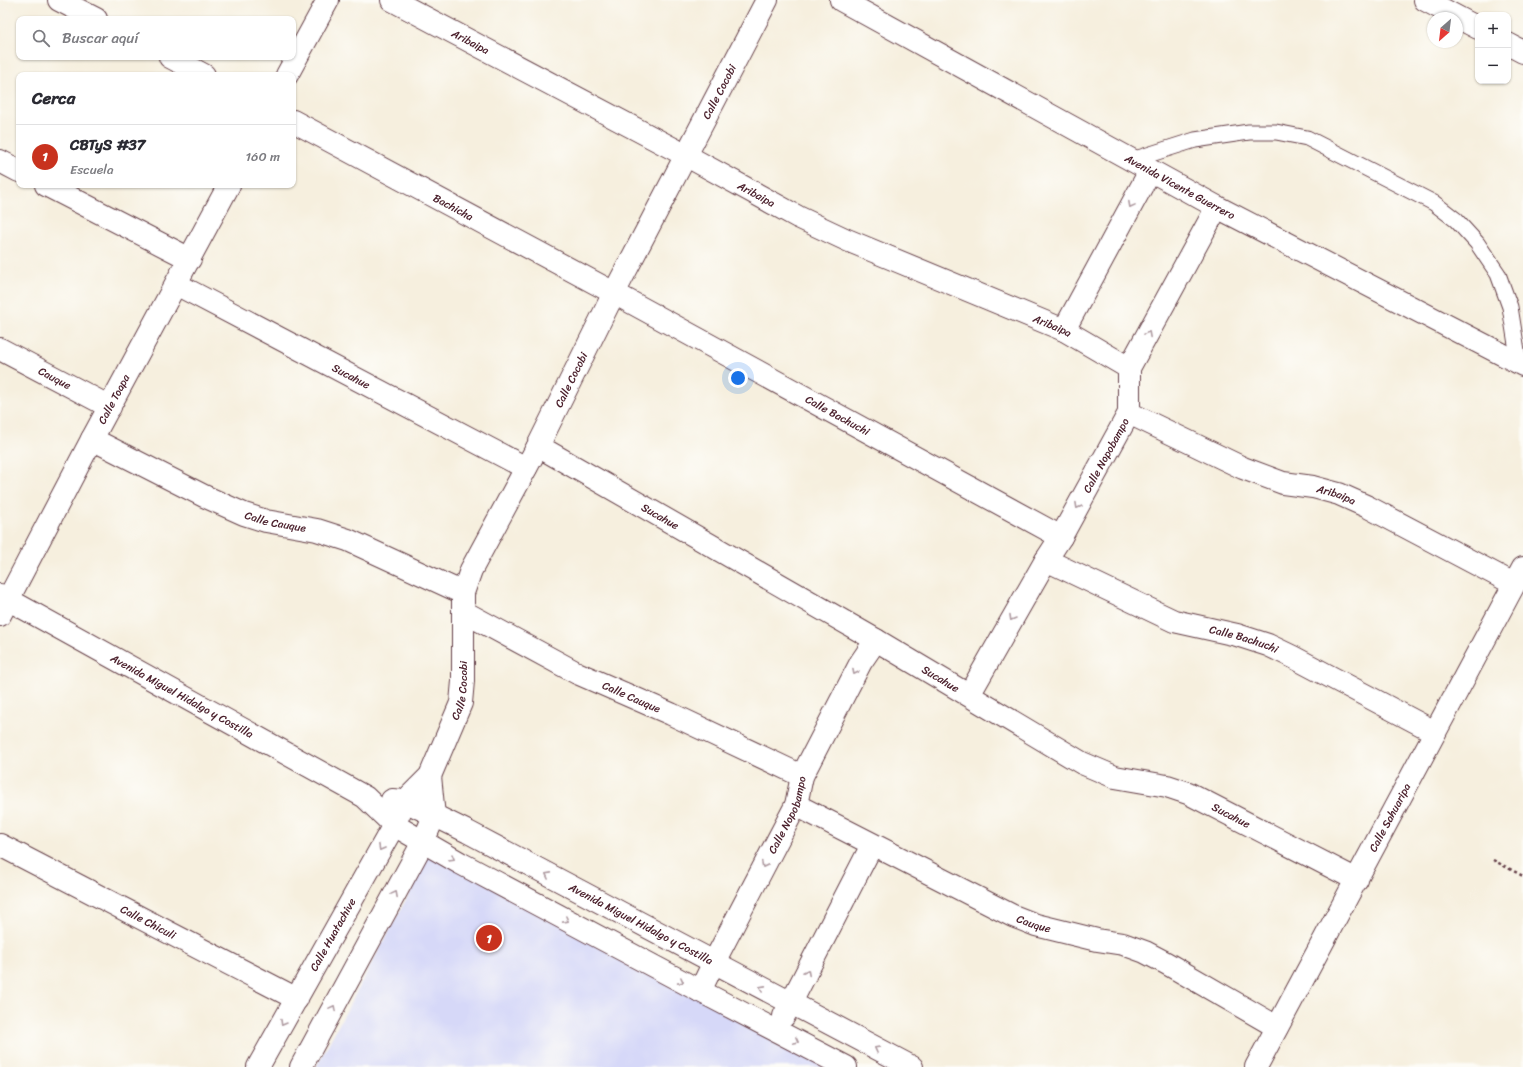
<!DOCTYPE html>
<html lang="es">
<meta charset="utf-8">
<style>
:root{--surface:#fff;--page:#f7f7f7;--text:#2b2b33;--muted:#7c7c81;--line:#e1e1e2;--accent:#c8321e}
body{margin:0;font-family:Sriracha,sans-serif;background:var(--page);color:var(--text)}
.controls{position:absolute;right:12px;top:12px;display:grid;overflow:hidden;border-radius:8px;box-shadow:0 1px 3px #0004}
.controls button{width:36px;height:36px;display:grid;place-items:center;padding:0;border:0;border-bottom:1px solid var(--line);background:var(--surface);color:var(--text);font:20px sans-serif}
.compass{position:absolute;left:1427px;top:12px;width:36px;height:36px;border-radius:50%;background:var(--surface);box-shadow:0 1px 3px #0004;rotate:208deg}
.you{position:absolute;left:738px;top:378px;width:14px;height:14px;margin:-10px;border:3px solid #fff;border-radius:50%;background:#1a73e8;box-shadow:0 0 0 6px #1a73e833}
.badge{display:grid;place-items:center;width:26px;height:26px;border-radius:50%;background:var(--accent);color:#fff;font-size:13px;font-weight:700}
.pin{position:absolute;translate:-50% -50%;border:2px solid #fff;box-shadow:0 1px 4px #0006}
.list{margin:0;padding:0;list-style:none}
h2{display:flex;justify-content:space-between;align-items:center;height:52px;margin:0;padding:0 16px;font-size:17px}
h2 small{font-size:13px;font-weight:400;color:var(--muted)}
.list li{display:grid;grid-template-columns:26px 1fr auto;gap:12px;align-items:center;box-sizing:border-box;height:64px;padding:0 16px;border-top:1px solid var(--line)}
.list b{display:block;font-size:15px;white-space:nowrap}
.list p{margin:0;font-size:13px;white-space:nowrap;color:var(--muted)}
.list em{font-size:13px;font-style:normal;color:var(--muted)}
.icon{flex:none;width:22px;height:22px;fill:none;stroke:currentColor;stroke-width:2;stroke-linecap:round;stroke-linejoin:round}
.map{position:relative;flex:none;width:1523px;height:1067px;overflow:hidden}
.search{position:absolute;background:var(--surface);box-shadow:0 1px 3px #0004;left:16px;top:16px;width:280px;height:44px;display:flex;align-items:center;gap:10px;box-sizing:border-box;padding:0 14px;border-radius:8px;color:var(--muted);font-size:15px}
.panel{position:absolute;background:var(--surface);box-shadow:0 1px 3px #0004;left:16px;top:72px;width:280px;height:116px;border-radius:8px}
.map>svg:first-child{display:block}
.built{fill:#d6d8f8}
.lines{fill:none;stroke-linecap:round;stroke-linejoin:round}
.service-casing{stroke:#643e46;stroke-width:17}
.minor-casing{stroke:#643e46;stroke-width:24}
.secondary-casing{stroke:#643e46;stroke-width:24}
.path{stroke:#643e46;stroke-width:2.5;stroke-dasharray:3 3;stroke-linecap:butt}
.service{stroke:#fff;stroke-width:15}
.minor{stroke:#fff;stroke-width:22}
.secondary{stroke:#fff;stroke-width:22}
.oneway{stroke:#ae9aa0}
.labels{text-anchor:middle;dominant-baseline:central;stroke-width:3;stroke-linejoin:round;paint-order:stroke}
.street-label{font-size:11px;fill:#4a1f2b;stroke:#fdfcf7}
</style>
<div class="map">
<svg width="1523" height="1067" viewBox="0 0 1523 1067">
<rect width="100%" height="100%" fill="#fdfcf7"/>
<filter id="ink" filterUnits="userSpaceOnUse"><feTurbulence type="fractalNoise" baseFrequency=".025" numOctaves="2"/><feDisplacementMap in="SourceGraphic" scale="8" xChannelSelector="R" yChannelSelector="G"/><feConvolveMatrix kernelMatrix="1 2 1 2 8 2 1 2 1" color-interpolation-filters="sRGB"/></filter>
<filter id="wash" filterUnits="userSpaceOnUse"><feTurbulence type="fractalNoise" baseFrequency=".012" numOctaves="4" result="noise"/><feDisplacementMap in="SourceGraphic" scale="16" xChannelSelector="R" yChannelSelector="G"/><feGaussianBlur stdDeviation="0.9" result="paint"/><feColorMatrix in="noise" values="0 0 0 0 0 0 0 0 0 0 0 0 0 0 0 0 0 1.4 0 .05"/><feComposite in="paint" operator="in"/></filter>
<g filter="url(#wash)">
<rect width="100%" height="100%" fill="#f6efde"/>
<path class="built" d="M 404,822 L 836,1067 L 316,1067 L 416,881 Z"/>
</g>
<g filter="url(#ink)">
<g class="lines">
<defs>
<path id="service" d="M 1132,160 L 1195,140 L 1249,132 L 1276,132 L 1307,138 L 1434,203 L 1456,220 L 1477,243 L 1498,274 L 1510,307 L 1519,363"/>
<g id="minor">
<path d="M 59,0 L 96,19"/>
<path id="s1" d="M 392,0 L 687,156 L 798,217 L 847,240 L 1064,330 L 1129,368"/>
<path d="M 1425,0 L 1478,28"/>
<path d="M 1508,44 L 1523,52"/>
<path d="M 170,57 L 204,75"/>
<path d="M 287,75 L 328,0"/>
<path id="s2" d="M 293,121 L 614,293 L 1061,537"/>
<path d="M 0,161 L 19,171"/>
<path d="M 46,185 L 190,259"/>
<path id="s3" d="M 176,284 L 526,468"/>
<path d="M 1064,330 L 1150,171"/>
<path id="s4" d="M 0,349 L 110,407"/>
<path id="s5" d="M 1129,413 L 1243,468 L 1283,483 L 1313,487 L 1339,494 L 1368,507 L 1514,584"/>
<path id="s6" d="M 92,439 L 204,496 L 244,514 L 266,521 L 317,530 L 348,540 L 463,593"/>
<path id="s7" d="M 538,446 L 876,640 L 1082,763 L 1115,777 L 1167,786 L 1188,793 L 1357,880"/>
<path id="s8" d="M 1046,560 L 1174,621 L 1237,635 L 1268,645 L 1293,657 L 1435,732"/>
<path id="s9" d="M 0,595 L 365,797 L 394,825 L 460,863 L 700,991 L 846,1067"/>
<path id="s10" d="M 464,612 L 577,673 L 671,714 L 802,776"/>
<path id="s11" d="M 0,615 L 92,439 L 229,185"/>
<path id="s12" d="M 969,695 L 1046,560 L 1061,537 L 1129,413 L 1129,368 L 1217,207"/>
<path id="s13" d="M 392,800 L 405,801 L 468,832 L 912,1067"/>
<path id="s14" d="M 796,805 L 1013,916 L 1036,925 L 1097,940 L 1123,944 L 1145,952 L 1166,963 L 1277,1027"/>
<path id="s15" d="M 0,845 L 297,999"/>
<path id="s16" d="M 700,991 L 714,962 L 796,805 L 802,776 L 861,662 L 876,640"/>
<path d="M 784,1016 L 872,845"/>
<path id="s17" d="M 258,1067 L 394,825 L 405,801 L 430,776 L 461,703 L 463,681 L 463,593 L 471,570 L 538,446 L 614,293 L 767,0"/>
<path d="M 301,1067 L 423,842 L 434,816 L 430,776"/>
</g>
<g id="secondary">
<path id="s18" d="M 841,0 L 1217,207 L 1523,365"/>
<path id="s19" d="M 1256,1067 L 1523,568"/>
</g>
</defs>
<use href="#service" class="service-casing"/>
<use href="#minor" class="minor-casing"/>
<use href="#secondary" class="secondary-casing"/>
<path class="path" d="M 1493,860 L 1523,876"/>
<use href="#service" class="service"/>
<use href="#minor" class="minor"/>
<use href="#secondary" class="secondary"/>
</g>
<defs><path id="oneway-chevron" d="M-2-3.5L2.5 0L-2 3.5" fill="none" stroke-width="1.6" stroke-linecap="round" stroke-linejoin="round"/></defs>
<g class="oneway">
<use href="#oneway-chevron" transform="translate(1131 205) rotate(118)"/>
<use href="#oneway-chevron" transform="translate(1148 334) rotate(-62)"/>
<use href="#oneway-chevron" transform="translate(1078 506) rotate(119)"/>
<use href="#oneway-chevron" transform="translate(1012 618) rotate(120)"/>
<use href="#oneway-chevron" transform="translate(855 672) rotate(117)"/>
<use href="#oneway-chevron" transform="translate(381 848) rotate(119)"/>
<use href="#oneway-chevron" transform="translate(452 858) rotate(30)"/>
<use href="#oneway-chevron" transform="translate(764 865) rotate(117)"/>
<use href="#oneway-chevron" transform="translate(548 875) rotate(-152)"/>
<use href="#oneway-chevron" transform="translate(395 894) rotate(-62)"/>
<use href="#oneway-chevron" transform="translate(566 920) rotate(28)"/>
<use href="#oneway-chevron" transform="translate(807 972) rotate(-63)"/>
<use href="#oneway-chevron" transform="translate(681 981) rotate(28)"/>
<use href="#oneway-chevron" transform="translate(762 988) rotate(-152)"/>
<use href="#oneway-chevron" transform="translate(333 1008) rotate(-62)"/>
<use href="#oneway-chevron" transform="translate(283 1023) rotate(120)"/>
<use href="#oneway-chevron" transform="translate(796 1041) rotate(27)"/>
<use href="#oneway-chevron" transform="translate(877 1049) rotate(-152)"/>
</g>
</g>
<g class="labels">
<g class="street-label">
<text stroke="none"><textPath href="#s1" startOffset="89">Aribaipa</textPath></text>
<text stroke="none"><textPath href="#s17" startOffset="1092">Calle Cocobi</textPath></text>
<text stroke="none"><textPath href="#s18" startOffset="387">Avenida Vicente Guerrero</textPath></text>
<text stroke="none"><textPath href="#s1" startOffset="413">Aribaipa</textPath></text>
<text stroke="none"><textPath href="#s2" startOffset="182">Bachicha</textPath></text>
<text stroke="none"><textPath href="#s1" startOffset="737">Aribaipa</textPath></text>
<text stroke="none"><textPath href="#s3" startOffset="198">Sucahue</textPath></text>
<text stroke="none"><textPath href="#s4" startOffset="62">Cauque</textPath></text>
<text stroke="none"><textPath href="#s17" startOffset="768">Calle Cocobi</textPath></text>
<text stroke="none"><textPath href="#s11" startOffset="244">Calle Toapa</textPath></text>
<text stroke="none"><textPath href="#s2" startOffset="619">Calle Bachuchi</textPath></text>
<text stroke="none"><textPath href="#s12" startOffset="276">Calle Nopobampo</textPath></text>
<text stroke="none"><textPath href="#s5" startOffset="224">Aribaipa</textPath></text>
<text stroke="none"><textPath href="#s7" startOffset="141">Sucahue</textPath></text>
<text stroke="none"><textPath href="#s6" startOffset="202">Calle Cauque</textPath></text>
<text stroke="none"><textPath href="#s8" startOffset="214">Calle Bachuchi</textPath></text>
<text stroke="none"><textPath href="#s7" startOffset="465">Sucahue</textPath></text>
<text stroke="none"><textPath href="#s17" startOffset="431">Calle Cocobi</textPath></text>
<text stroke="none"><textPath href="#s9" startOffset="208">Avenida Miguel Hidalgo y Costilla</textPath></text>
<text stroke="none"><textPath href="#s10" startOffset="188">Calle Cauque</textPath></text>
<text stroke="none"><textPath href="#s16" startOffset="197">Calle Nopobampo</textPath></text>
<text stroke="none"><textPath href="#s7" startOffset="789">Sucahue</textPath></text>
<text stroke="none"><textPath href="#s19" startOffset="283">Calle Sahuaripa</textPath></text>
<text stroke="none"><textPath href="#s15" startOffset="167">Calle Chiculi</textPath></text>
<text stroke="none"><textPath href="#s14" startOffset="266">Cauque</textPath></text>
<text stroke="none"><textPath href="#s13" startOffset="279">Avenida Miguel Hidalgo y Costilla</textPath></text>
<text stroke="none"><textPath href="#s17" startOffset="152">Calle Huatachive</textPath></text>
</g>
</g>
</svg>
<div class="controls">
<button>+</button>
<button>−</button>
</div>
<svg class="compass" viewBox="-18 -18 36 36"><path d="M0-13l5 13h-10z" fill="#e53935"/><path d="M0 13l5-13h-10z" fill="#7c7c81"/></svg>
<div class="you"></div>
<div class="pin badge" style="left:489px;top:938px">1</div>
<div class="search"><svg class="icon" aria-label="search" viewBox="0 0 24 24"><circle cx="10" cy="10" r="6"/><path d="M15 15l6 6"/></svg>Buscar aquí</div>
<section class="panel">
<h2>Cerca<small></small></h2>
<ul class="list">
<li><span class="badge">1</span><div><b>CBTyS #37</b><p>Escuela</p></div><em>160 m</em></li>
</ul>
</section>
</div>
